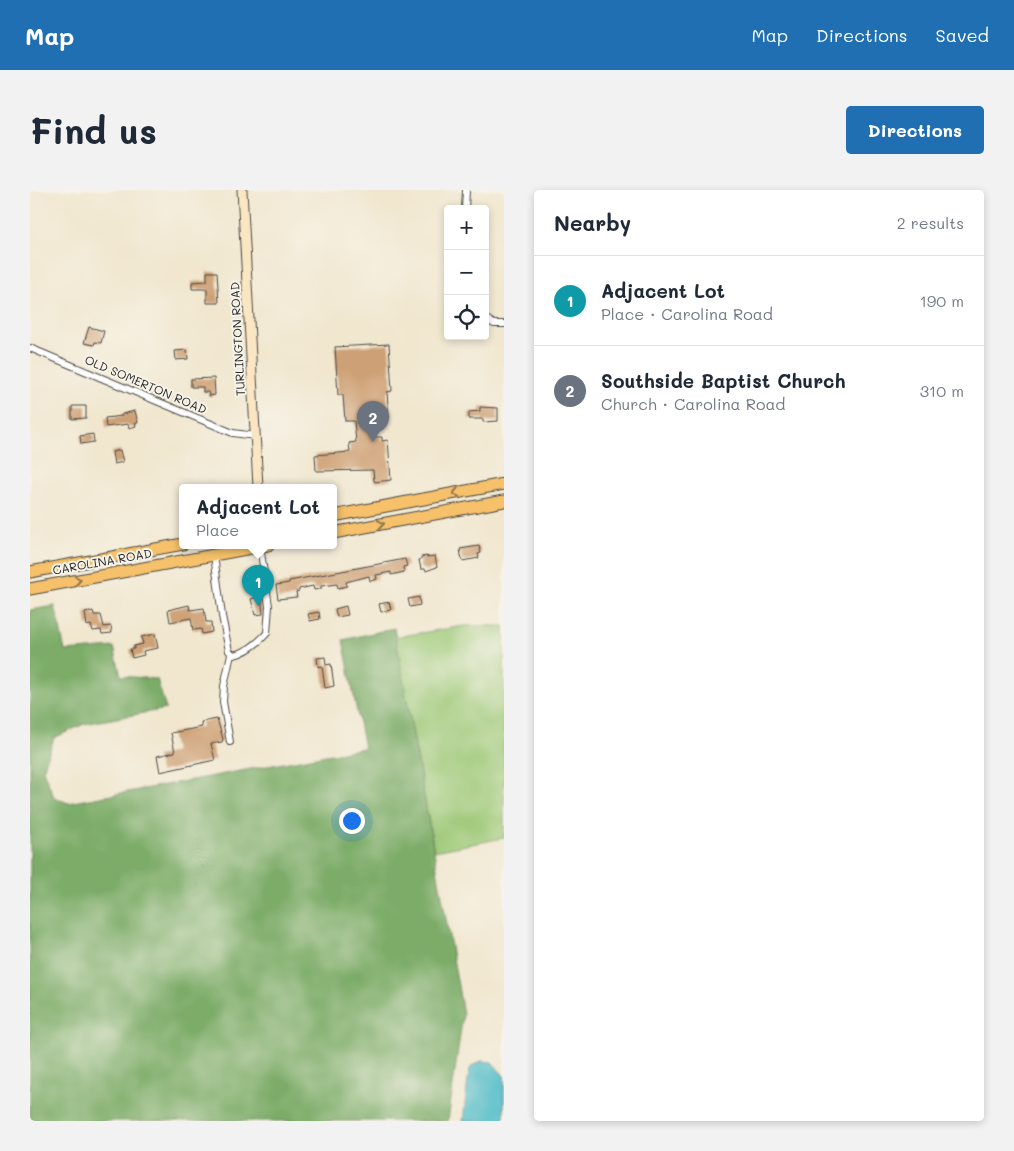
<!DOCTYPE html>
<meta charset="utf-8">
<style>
:root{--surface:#fff;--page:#f2f2f3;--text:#1f2937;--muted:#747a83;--line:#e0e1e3;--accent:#1f6fb2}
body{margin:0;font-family:Mali,sans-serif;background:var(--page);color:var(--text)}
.controls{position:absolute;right:15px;top:15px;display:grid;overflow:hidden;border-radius:5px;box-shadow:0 2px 8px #0003}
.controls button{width:45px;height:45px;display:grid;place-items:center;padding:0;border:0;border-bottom:1px solid var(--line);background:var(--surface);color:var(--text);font:25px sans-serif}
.you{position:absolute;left:321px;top:630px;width:18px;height:18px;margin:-12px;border:4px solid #fff;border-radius:50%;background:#1a73e8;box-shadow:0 0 0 8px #1a73e833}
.badge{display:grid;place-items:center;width:32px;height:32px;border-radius:50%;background:var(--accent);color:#fff;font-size:16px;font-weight:700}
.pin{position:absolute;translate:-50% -41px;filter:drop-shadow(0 1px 2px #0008)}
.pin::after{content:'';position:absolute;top:26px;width:18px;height:15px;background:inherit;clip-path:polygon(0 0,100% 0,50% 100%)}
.popup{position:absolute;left:149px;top:294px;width:158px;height:65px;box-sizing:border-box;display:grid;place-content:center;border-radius:5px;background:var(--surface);filter:drop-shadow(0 1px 4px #0005);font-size:16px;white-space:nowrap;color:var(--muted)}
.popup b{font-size:19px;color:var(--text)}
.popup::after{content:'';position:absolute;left:50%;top:100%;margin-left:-10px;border:10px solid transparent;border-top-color:var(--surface)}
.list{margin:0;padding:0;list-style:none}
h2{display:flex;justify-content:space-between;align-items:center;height:65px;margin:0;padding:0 20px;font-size:21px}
h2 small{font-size:16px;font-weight:400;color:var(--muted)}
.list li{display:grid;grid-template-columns:32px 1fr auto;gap:15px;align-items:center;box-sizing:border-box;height:90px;padding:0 20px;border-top:1px solid var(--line)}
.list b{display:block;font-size:19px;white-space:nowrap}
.list p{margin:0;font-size:16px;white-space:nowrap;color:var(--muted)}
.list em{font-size:16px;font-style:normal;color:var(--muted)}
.icon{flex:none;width:28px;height:28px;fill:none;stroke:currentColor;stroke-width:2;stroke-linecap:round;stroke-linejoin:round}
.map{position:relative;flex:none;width:474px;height:931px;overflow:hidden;border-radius:5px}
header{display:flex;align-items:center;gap:30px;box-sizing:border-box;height:70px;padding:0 25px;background:var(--accent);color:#fff}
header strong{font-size:24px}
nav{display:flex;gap:28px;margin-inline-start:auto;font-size:18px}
.intro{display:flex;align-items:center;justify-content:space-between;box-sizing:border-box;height:120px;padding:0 30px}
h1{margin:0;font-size:35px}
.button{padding:12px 22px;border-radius:5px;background:var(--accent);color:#fff;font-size:18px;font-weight:700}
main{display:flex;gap:30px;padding:0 30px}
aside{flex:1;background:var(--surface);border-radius:5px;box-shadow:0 2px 8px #0003}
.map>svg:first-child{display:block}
.green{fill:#9bc876;stroke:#637a50}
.forest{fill:#7cac67;stroke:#546c49}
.water{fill:#4ebbc8;stroke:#3c737a}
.building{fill:#cea075}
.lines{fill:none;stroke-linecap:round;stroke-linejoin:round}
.street-casing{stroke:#494744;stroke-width:8}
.secondary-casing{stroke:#494744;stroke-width:11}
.highway-casing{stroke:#494744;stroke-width:13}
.street{stroke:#fff;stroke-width:6}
.secondary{stroke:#fbe6c4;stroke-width:9}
.highway{stroke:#f6c16b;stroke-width:11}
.oneway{stroke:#90764b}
.labels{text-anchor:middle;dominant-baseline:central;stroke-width:4;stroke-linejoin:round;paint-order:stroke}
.street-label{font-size:12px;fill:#2b2b2b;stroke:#f7f3e8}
</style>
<header>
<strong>Map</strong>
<nav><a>Map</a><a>Directions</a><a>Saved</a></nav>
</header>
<div class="intro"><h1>Find us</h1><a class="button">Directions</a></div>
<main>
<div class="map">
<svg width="474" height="931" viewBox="0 0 474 931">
<rect width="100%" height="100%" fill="#f7f3e8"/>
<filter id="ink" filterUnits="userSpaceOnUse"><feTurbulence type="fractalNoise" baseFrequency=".02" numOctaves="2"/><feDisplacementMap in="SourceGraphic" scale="10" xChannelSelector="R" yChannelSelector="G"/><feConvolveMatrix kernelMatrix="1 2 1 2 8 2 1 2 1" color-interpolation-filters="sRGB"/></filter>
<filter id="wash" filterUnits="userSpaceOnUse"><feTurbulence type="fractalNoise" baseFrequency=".0096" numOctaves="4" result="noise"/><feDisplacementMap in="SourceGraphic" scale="20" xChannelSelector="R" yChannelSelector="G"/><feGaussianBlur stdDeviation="1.12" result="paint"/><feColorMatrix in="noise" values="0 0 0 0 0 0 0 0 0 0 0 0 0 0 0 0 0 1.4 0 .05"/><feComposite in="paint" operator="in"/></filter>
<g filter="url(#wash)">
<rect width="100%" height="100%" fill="#f1e7cf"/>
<path class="green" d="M 434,436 L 474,436 L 474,648 L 404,661 L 365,447 Z"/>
<path class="forest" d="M 25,416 L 35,461 L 84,457 L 91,486 L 127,489 L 136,519 L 54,534 L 24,548 L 13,580 L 24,607 L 38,613 L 334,558 L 313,450 L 364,438 L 433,824 L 418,931 L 0,931 L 0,420 Z"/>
<path class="water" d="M 451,871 L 462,872 L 474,886 L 474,931 L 433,931 L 439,881 L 442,876 Z"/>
<g id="blocks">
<path class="building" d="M 177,82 L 187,82 L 189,113 L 177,113 L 177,99 L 162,99 L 162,92 L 177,91 Z
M 59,137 L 74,141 L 71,153 L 65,152 L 64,155 L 54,153 Z
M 359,154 L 362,201 L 357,202 L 359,228 L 341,229 L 342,247 L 352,247 L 352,251 L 358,250 L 361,290 L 345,292 L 344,291 L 343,280 L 286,281 L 285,265 L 320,262 L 319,253 L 326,252 L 324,231 L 315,231 L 313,205 L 308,205 L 305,157 Z
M 157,160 L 158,169 L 146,170 L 145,161 Z
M 184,188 L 185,205 L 179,206 L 178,202 L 173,202 L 173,197 L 161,197 L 161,189 Z
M 42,216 L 56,216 L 56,228 L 42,229 Z
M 450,217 L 468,218 L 468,231 L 453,232 L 453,229 L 439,229 L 439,222 L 450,221 Z
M 105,221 L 108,233 L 105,233 L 106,236 L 99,238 L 98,234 L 76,237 L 75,228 L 92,226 L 92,224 Z
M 63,244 L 64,252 L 51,254 L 50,246 Z
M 90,260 L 93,272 L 84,274 L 82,262 Z
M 449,356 L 451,363 L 448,364 L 449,368 L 432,371 L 430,359 Z
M 397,366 L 397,367 L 405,366 L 407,377 L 396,381 L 395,379 L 391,379 L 389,370 L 391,369 L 391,367 Z
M 375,369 L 377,376 L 373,377 L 374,382 L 361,385 L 361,382 L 346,385 L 347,389 L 340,391 L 339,386 L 316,392 L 317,396 L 308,398 L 307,394 L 291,396 L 291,399 L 284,400 L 283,396 L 269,399 L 269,401 L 266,402 L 267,407 L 248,409 L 246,395 L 259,393 L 259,391 Z
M 231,406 L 233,424 L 225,425 L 221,409 Z
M 389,407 L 390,415 L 380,417 L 378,409 Z
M 359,412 L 361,420 L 351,422 L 349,414 Z
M 159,415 L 160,420 L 174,418 L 176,432 L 181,432 L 182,442 L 172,444 L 171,439 L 163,440 L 161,428 L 140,432 L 138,420 Z
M 316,416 L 318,425 L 307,427 L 305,419 Z
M 63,421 L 64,425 L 71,425 L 74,437 L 81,436 L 82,443 L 72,444 L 71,440 L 63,441 L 61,435 L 57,436 L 55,423 Z
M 289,422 L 290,429 L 280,431 L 278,424 Z
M 125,444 L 128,458 L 113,461 L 114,465 L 102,468 L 100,459 L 104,459 L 104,456 L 113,454 L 111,447 Z
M 295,467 L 296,475 L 301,474 L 304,496 L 295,498 L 292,476 L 288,477 L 287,468 Z
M 187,529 L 193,549 L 192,552 L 181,554 L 185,570 L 130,582 L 127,566 L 145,562 L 141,543 L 172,537 L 171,532 Z"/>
</g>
</g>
<g filter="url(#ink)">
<use href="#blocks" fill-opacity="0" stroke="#494744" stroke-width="1"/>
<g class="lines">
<defs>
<path id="street" d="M 435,19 L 436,0
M 455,128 L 464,134 L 474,134
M 0,158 L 203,243 L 225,246
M 184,365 L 192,426 L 199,461 L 204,465 C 218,462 228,453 237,443 L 239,416 L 230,356
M 200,552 L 193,512 L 194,496 L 201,464"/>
<path id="secondary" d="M 212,0 L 228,297"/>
<path id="highway" d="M 303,326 L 474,294
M 303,343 L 474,311
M 0,382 L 153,354
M 0,399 L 238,355"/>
</defs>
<use href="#street" class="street-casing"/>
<use href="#secondary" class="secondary-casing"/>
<use href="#highway" class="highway-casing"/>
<use href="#street" class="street"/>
<use href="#secondary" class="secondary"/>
<use href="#highway" class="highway"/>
</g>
<defs><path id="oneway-chevron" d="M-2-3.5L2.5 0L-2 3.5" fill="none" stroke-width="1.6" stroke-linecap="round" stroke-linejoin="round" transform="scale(1.25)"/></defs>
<g class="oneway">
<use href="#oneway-chevron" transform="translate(426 303) rotate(169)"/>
<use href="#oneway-chevron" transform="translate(351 334) rotate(-10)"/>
<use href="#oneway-chevron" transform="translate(48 390) rotate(-10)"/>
</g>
</g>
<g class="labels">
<g class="street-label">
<text transform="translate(207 149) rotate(-93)">TURLINGTON ROAD</text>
<text transform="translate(116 194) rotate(23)">OLD SOMERTON ROAD</text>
<text transform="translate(72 371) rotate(-10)">CAROLINA ROAD</text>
</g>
</g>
</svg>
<div class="controls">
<button>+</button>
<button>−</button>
<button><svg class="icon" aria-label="locate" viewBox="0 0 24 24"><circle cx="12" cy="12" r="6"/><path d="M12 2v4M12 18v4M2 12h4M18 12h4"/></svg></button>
</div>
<div class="you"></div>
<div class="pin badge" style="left:228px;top:416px;background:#0f9aa8">1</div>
<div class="popup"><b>Adjacent Lot</b>Place</div>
<div class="pin badge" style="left:343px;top:252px;background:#6b7280">2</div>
</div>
<aside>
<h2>Nearby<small>2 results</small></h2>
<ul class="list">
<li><span class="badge" style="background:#0f9aa8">1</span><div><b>Adjacent Lot</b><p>Place · Carolina Road</p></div><em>190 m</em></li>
<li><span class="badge" style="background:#6b7280">2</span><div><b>Southside Baptist Church</b><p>Church · Carolina Road</p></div><em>310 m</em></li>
</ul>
</aside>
</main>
